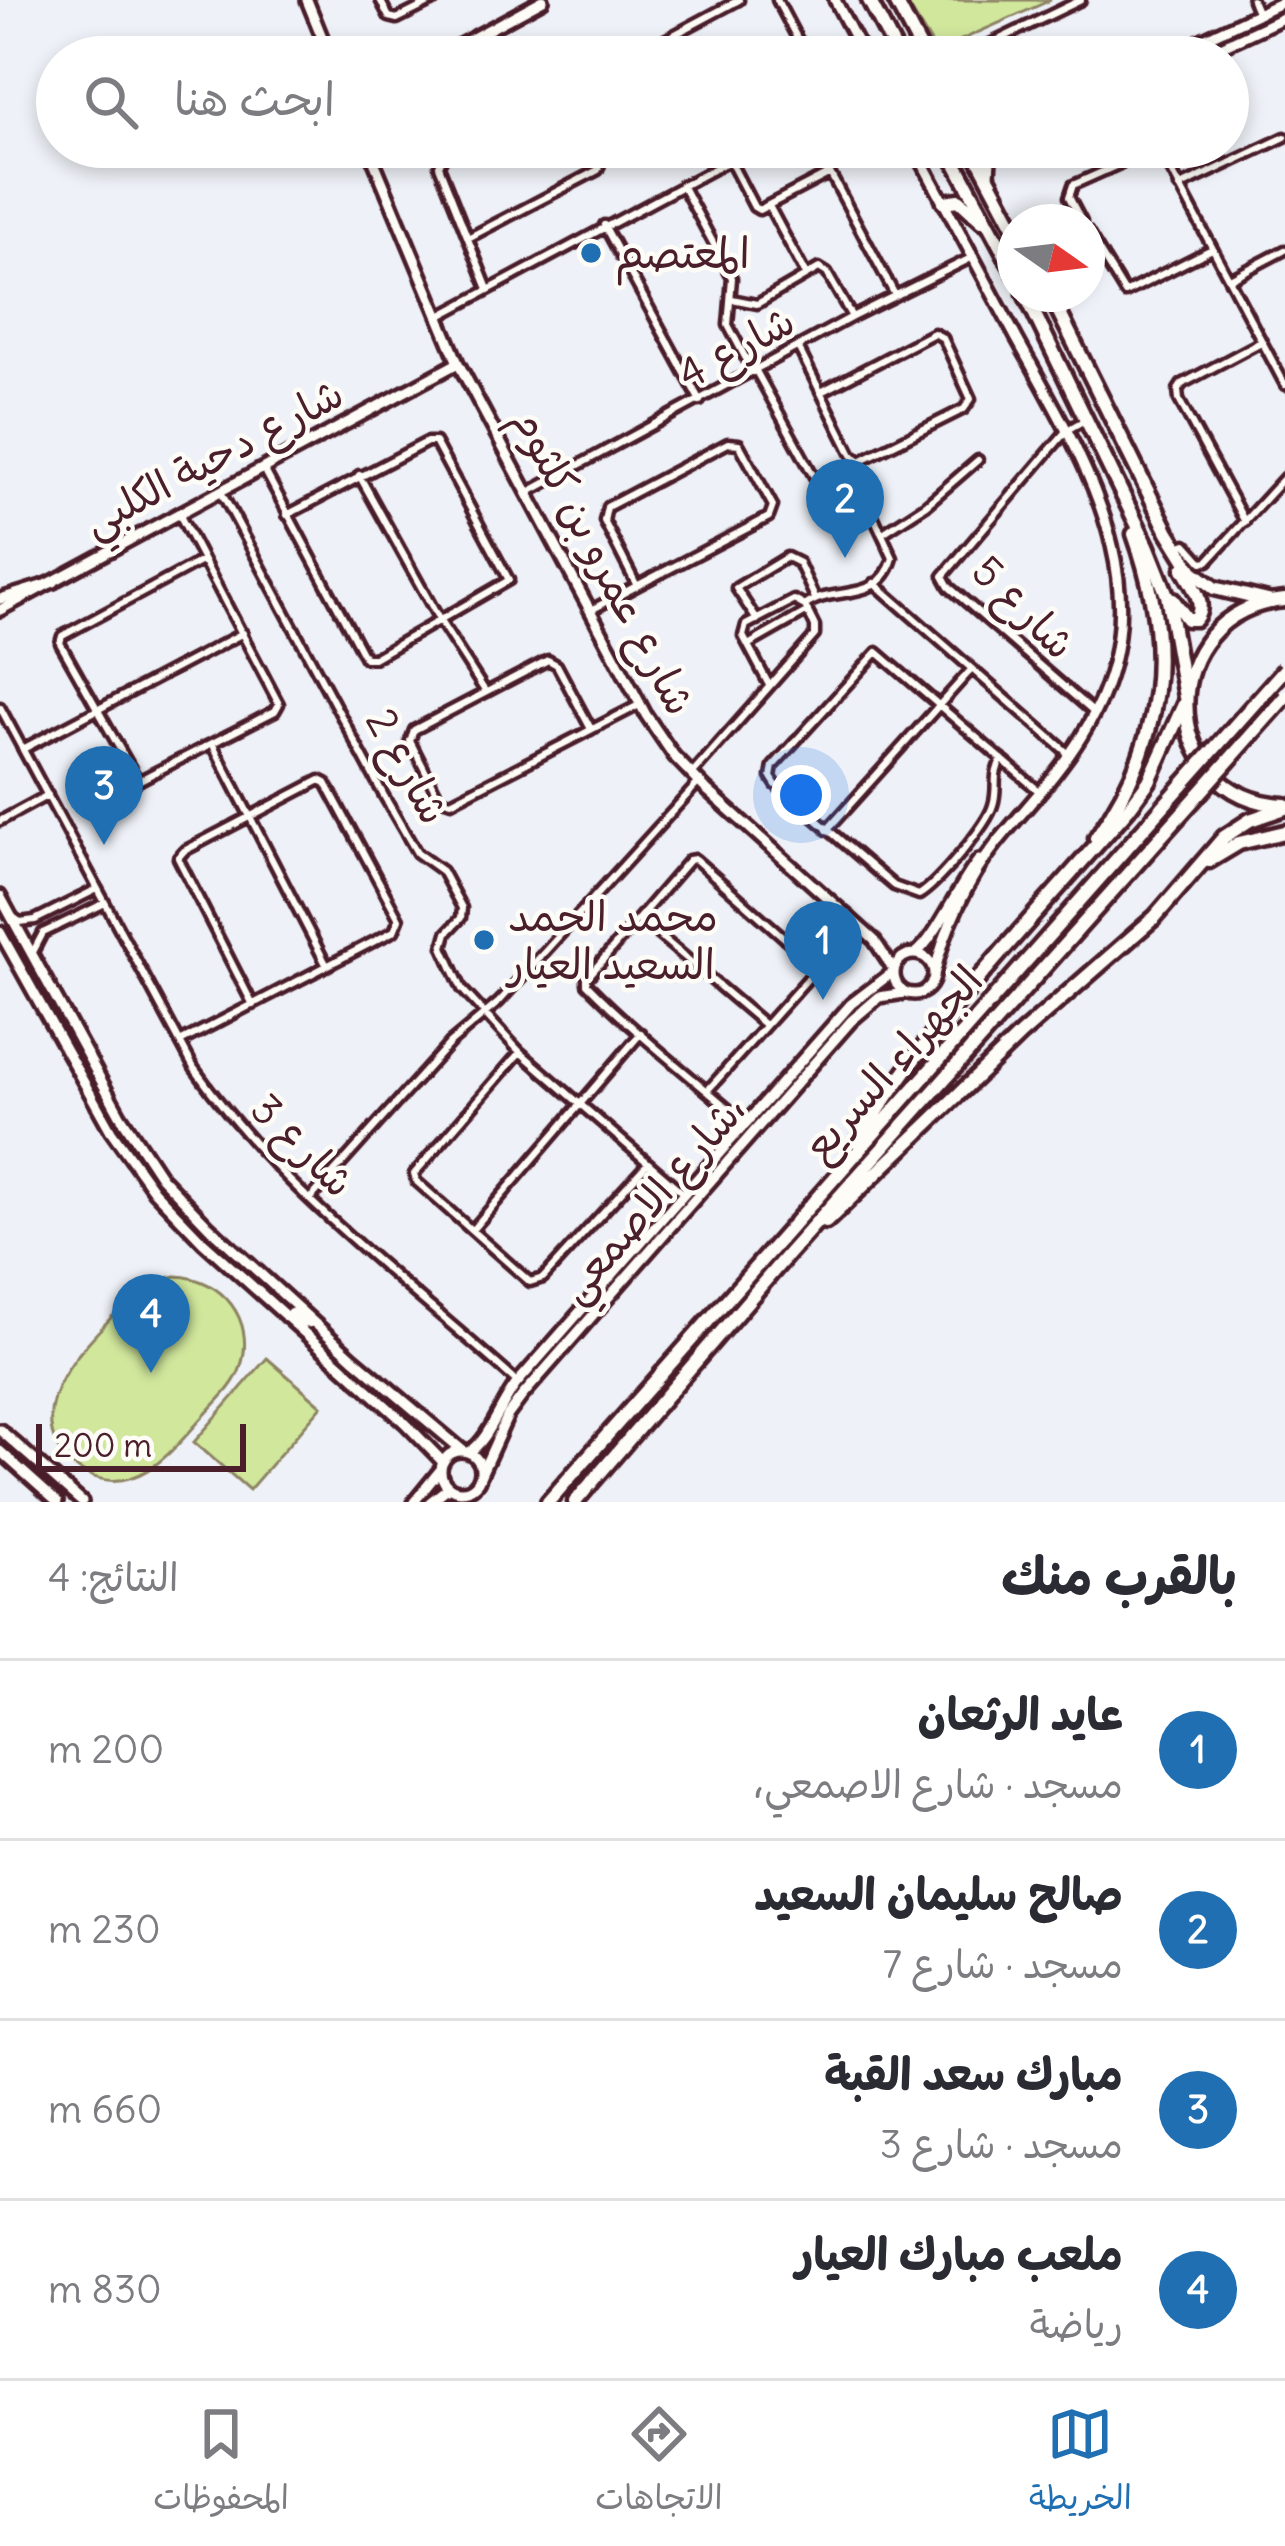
<!DOCTYPE html>
<html lang="ar">
<meta charset="utf-8">
<style>
:root{--surface:#fff;--page:#f2f2f3;--text:#2b2b33;--muted:#7c7c81;--line:#e1e1e2;--accent:#1f6fb2}
body{margin:0;font-family:Delius,"Playpen Sans Arabic",sans-serif;background:var(--page);color:var(--text);direction:rtl}
.compass{position:absolute;left:997px;top:204px;width:108px;height:108px;border-radius:50%;background:var(--surface);box-shadow:0 6px 18px #0003;rotate:104deg}
.scale{position:absolute;left:36px;bottom:30px;width:210px;box-sizing:border-box;padding-left:12px;border:6px solid #4a1f2b;border-top:0;font-size:33px;line-height:42px;white-space:nowrap;color:#4a1f2b;-webkit-text-stroke:9px #fdfcf7;paint-order:stroke}
.you{position:absolute;left:801px;top:795px;width:42px;height:42px;margin:-30px;border:9px solid #fff;border-radius:50%;background:#1a73e8;box-shadow:0 0 0 18px #1a73e833}
.badge{display:grid;place-items:center;width:78px;height:78px;border-radius:50%;background:var(--accent);color:#fff;font-size:39px;font-weight:700}
.pin{position:absolute;translate:-50% -99px;filter:drop-shadow(0 3px 6px #0008)}
.pin::after{content:'';position:absolute;top:63px;width:42px;height:36px;background:inherit;clip-path:polygon(0 0,100% 0,50% 100%)}
.list{margin:0;padding:0;list-style:none}
h2{display:flex;justify-content:space-between;align-items:center;height:156px;margin:0;padding:0 48px;font-size:51px}
h2 small{font-size:39px;font-weight:400;color:var(--muted)}
.list li{display:grid;grid-template-columns:78px 1fr auto;gap:36px;align-items:center;box-sizing:border-box;height:180px;padding:0 48px;border-top:3px solid var(--line)}
.list b{display:block;font-size:45px;white-space:nowrap}
.list p{margin:0;font-size:39px;white-space:nowrap;color:var(--muted)}
.list em{font-size:39px;font-style:normal;color:var(--muted)}
.icon{flex:none;width:66px;height:66px;fill:none;stroke:currentColor;stroke-width:2;stroke-linecap:round;stroke-linejoin:round}
.map{position:relative;flex:none;width:1285px;height:1502px;overflow:hidden;direction:ltr}
.search{position:absolute;background:var(--surface);box-shadow:0 6px 18px #0003;left:36px;right:36px;top:36px;height:132px;display:flex;align-items:center;gap:30px;box-sizing:border-box;padding:0 42px;border-radius:66px;color:var(--muted);font-size:45px}
.sheet{height:876px;background:var(--surface)}
nav{display:flex;justify-content:space-around;align-items:center;box-sizing:border-box;height:168px;border-top:3px solid var(--line);background:var(--surface);font-size:33px;color:var(--muted)}
nav a{display:grid;justify-items:center;gap:6px}
nav .on{color:var(--accent)}
.map>svg:first-child{display:block}
.green{fill:#d0e79c;stroke:#8d8364;stroke-width:3}
.lines{fill:none;stroke-linecap:round;stroke-linejoin:round}
.minor-casing{stroke:#4a1f2b;stroke-width:15}
.tertiary-casing{stroke:#4a1f2b;stroke-width:18}
.secondary-casing{stroke:#4a1f2b;stroke-width:18}
.trunk-casing{stroke:#4a1f2b;stroke-width:21}
.motorway-casing{stroke:#4a1f2b;stroke-width:21}
.minor{stroke:#fdfcf7;stroke-width:6}
.tertiary{stroke:#fdfcf7;stroke-width:9}
.secondary{stroke:#fdfcf7;stroke-width:9}
.trunk{stroke:#fdfcf7;stroke-width:12}
.motorway{stroke:#fdfcf7;stroke-width:12}
.motorway-bridge-casing{stroke:#4a1f2b;stroke-width:21;stroke-linecap:butt}
.motorway-bridge{stroke:#fdfcf7;stroke-width:12}
.poi-dot{fill:#1f6fb2;stroke:#fdfcf7;stroke-width:4.5}
.labels{text-anchor:middle;dominant-baseline:central;stroke-width:9;stroke-linejoin:round;paint-order:stroke}
.poi-label{font-size:42px;fill:#4a1f2b;stroke:#fdfcf7;text-anchor:start}
.street-label{font-size:42px;fill:#4a1f2b;stroke:#fdfcf7}
</style>
<div class="map">
<svg width="1285" height="1502" viewBox="0 0 1285 1502">
<rect width="100%" height="100%" fill="#eef1f7"/>
<filter id="ink" filterUnits="userSpaceOnUse"><feTurbulence type="fractalNoise" baseFrequency=".00833" numOctaves="2"/><feDisplacementMap in="SourceGraphic" scale="24" xChannelSelector="R" yChannelSelector="G"/><feConvolveMatrix kernelMatrix="1 2 1 2 8 2 1 2 1" color-interpolation-filters="sRGB"/></filter>
<g filter="url(#ink)">
<path class="green" d="M 905,0 L 1051,0 L 936,51 Z
M 176,1276 C 222,1278 256,1320 241,1366 C 235,1386 217,1401 203,1417 C 173,1449 139,1497 89,1475 C 76,1469 62,1458 56,1444 C 30,1386 102,1331 136,1291 L 153,1281 Z
M 267,1358 L 322,1406 L 249,1490 L 194,1442 Z"/>
<g class="lines">
<defs>
<path id="minor" d="M 380,0 L 389,17 L 397,19 L 435,0
M 777,0 L 807,57
M 1252,0 L 1258,14
M 654,57 L 655,45 L 739,0
M 963,57 L 1081,0
M 463,147 L 443,157 L 439,166 L 488,289
M 1159,147 L 1285,385
M 730,161 L 754,207 L 759,210 L 830,173 L 895,295
M 682,185 L 732,278 L 728,325 L 753,372
M 1179,187 L 1285,137
M 769,206 L 806,275
M 1082,222 L 1069,197 L 1073,185 L 1158,147
M 604,225 L 700,401
M 1087,231 L 1125,293 L 1212,249
M 468,238 L 598,170 L 602,159 L 596,147
M 1230,279 L 1285,250
M 732,299 L 757,304 L 819,268 L 827,273 L 852,317
M 438,317 L 755,147
M 798,347 L 852,455 L 860,461 L 964,409 L 971,399 L 943,338 L 934,333 L 821,392
M 756,371 L 835,515 L 846,521 L 872,513 L 893,558 C 879,606 832,584 805,606 L 794,600 L 746,625 L 743,636 L 769,685
M 1083,421 L 1067,430 L 943,576 L 949,587 L 1092,711
M 264,469 L 365,658 L 374,658 L 509,580 L 435,442 L 427,442 L 287,515
M 359,475 L 440,621 L 485,691
M 221,492 L 384,796 L 417,853 L 442,871 L 462,908 L 461,918 L 447,933 L 443,947 L 462,989 L 520,1052 L 684,1194
M 529,492 L 852,317 L 973,257
M 179,514 L 279,704 L 275,711 L 138,781 L 60,643 L 62,636 L 203,560
M 1245,522 L 1179,400 L 1178,390 L 1182,384 L 1261,342
M 883,533 L 926,505 L 978,460
M 1178,547 L 1186,544 L 1202,562 L 1208,561 L 1285,477
M 874,583 L 1070,755
M 591,610 L 650,579 L 769,517 L 773,506 L 739,444 L 728,443 L 607,507 L 604,521 L 637,586
M 757,620 L 736,588 L 787,557 L 799,563 L 815,598
M 748,645 L 808,611
M 0,707 L 194,1068 C 280,1191 406,1282 516,1381
M 591,729 L 557,665 L 548,660 L 414,730 L 410,741 L 439,798 L 451,802 L 639,705
M 213,745 L 327,966
M 23,749 L 243,633
M 1002,759 C 991,776 999,787 993,805 C 987,826 937,884 919,895 L 894,886 L 776,785 L 771,777 L 773,766 L 877,652 L 1040,792
M 692,774 L 815,635 L 815,626 L 805,606
M 0,821 L 48,795
M 827,830 L 969,672
M 13,917 L 20,922 L 35,920 L 97,889
M 640,919 L 765,1025
M 33,952 L 43,933 L 103,904
M 180,1042 L 394,931 L 399,919 L 326,783 L 320,780 L 184,851 L 178,858 L 253,1005
M 520,1052 L 414,1174 L 416,1181 L 530,1282 L 543,1278 L 648,1163
M 707,1091 L 811,975 L 815,965 L 695,859 L 689,860 L 587,978 L 587,984 C 636,1034 693,1078 746,1124
M 310,1199 L 450,1043 L 499,1002 L 699,782
M 473,1229 L 641,1033"/>
<path id="tertiary" d="M 307,0 L 330,57
M 835,0 L 865,57
M 438,57 L 543,0
M 1165,57 L 1285,1
M 1199,57 L 1285,17
M 368,147 L 458,363 L 646,715 L 674,756 L 706,789 L 874,940 L 894,970
M 914,147 C 949,211 983,275 1017,339 C 1087,466 1170,595 1081,737 C 1057,776 1025,808 996,844 C 968,879 944,930 934,975
M 989,176 L 990,159 L 1005,147
M 0,610 L 458,363
M894 974a20 20 0 1 1 40 0a20 20 0 1 1-40 0Z
M 915,954 C 936,939 959,884 979,860
M 0,1430 L 82,1502
M 0,1451 L 57,1502
M441 1471a20 20 0 1 1 40 0a20 20 0 1 1-40 0Z
M 469,1452 C 489,1441 501,1402 518,1382 L 851,1004 L 893,972
M 479,1479 L 508,1415 L 522,1396 L 851,1021 L 879,997 L 904,993
M 414,1502 L 441,1469
M 430,1502 L 449,1487"/>
<path id="secondary" d="M 0,599 L 54,582
M 0,896 L 120,1115 L 161,1177 L 209,1227 L 353,1358 L 462,1450
M 0,932 L 111,1131 L 154,1191 L 203,1242 L 405,1423 L 443,1462
M 286,1317 L 292,1313 L 306,1323 L 313,1322"/>
<path id="trunk" d="M 869,0 L 899,57
M 895,0 L 925,57
M 947,147 L 1015,273
M 972,147 L 1015,228
M 944,202 L 959,200 L 982,221
M 1025,294 L 1147,545 L 1167,595 L 1185,697
M 1050,294 L 1168,532 L 1192,571 L 1214,588 L 1272,602
M 1173,600 L 1187,619 L 1195,619 C 1208,604 1191,584 1183,569
M 1285,600 C 1153,611 1154,799 1285,805
M 1096,838 C 1165,740 1174,646 1134,534"/>
<path id="motorway" d="M 1209,861 L 1239,843 L 1285,832
M 858,1142 C 930,1022 1037,914 1129,808 L 1149,781 L 1185,702
M 826,1222 L 1021,1034 L 1155,917 L 1224,837 L 1250,820 L 1285,808
M 548,1502 L 1183,784
M 575,1502 L 789,1253 L 1199,794"/>
</defs>
<use href="#minor" class="minor-casing"/>
<use href="#tertiary" class="tertiary-casing"/>
<use href="#secondary" class="secondary-casing"/>
<use href="#trunk" class="trunk-casing"/>
<use href="#motorway" class="motorway-casing"/>
<use href="#minor" class="minor"/>
<use href="#tertiary" class="tertiary"/>
<use href="#secondary" class="secondary"/>
<use href="#trunk" class="trunk"/>
<use href="#motorway" class="motorway"/>
<defs>
<path id="motorway-bridge" d="M 1183,784 L 1285,669
M 1199,794 L 1285,697"/>
</defs>
<use href="#motorway-bridge" class="motorway-bridge-casing"/>
<use href="#motorway-bridge" class="motorway-bridge"/>
</g>
</g>
<g class="poi-dot">
<circle cx="591" cy="253" r="12"/>
<circle cx="484" cy="940" r="12"/>
</g>
<g class="labels">
<g class="poi-label">
<text x="615" y="253">المعتصم</text>
<text x="508" y="916">محمد الحمد<tspan x="508" dy="48">السعيد العيار</tspan></text>
</g>
<g class="street-label">
<text transform="translate(736 347) rotate(-29)">شارع 4</text>
<text transform="translate(213 457) rotate(-28)">شارع دحية الكلبي</text>
<text transform="translate(604 561) rotate(62)">شارع عمرو بن كلثوم</text>
<text transform="translate(1024 607) rotate(45)">شارع 5</text>
<text transform="translate(408 766) rotate(61)">شارع 2</text>
<text transform="translate(892 1063) rotate(-48)">الجهراء السريع</text>
<text transform="translate(303 1145) rotate(45)">شارع 3</text>
<text transform="translate(652 1198) rotate(-49)">شارع الاصمعي،</text>
</g>
</g>
</svg>
<svg class="compass" viewBox="-18 -18 36 36"><path d="M0-13l5 13h-10z" fill="#e53935"/><path d="M0 13l5-13h-10z" fill="#7c7c81"/></svg>
<div class="scale">200 m</div>
<div class="you"></div>
<div class="pin badge" style="left:823px;top:1000px">1</div>
<div class="pin badge" style="left:845px;top:558px">2</div>
<div class="pin badge" style="left:104px;top:845px">3</div>
<div class="pin badge" style="left:151px;top:1373px">4</div>
<div class="search"><svg class="icon" aria-label="search" viewBox="0 0 24 24"><circle cx="10" cy="10" r="6"/><path d="M15 15l6 6"/></svg>ابحث هنا</div>
</div>
<section class="sheet">
<h2>بالقرب منك<small>النتائج: 4</small></h2>
<ul class="list">
<li><span class="badge">1</span><div><b>عايد الرثعان</b><p>مسجد · شارع الاصمعي،</p></div><em>200 m</em></li>
<li><span class="badge">2</span><div><b>صالح سليمان السعيد</b><p>مسجد · شارع 7</p></div><em>230 m</em></li>
<li><span class="badge">3</span><div><b>مبارك سعد القبة</b><p>مسجد · شارع 3</p></div><em>660 m</em></li>
<li><span class="badge">4</span><div><b>ملعب مبارك العيار</b><p>رياضة</p></div><em>830 m</em></li>
</ul>
</section>
<nav>
<a class="on"><svg class="icon" aria-label="map" viewBox="0 0 24 24"><path d="M3 6l6-2 6 2 6-2v14l-6 2-6-2-6 2zM9 4v14M15 6v14"/></svg>الخريطة</a>
<a><svg class="icon" aria-label="directions" viewBox="0 0 24 24"><path d="M12 3l9 9-9 9-9-9zM9 14v-3h6M13 9l2 2-2 2"/></svg>الاتجاهات</a>
<a><svg class="icon" aria-label="saved" viewBox="0 0 24 24"><path d="M7 4h10v16l-5-4-5 4z"/></svg>المحفوظات</a>
</nav>
